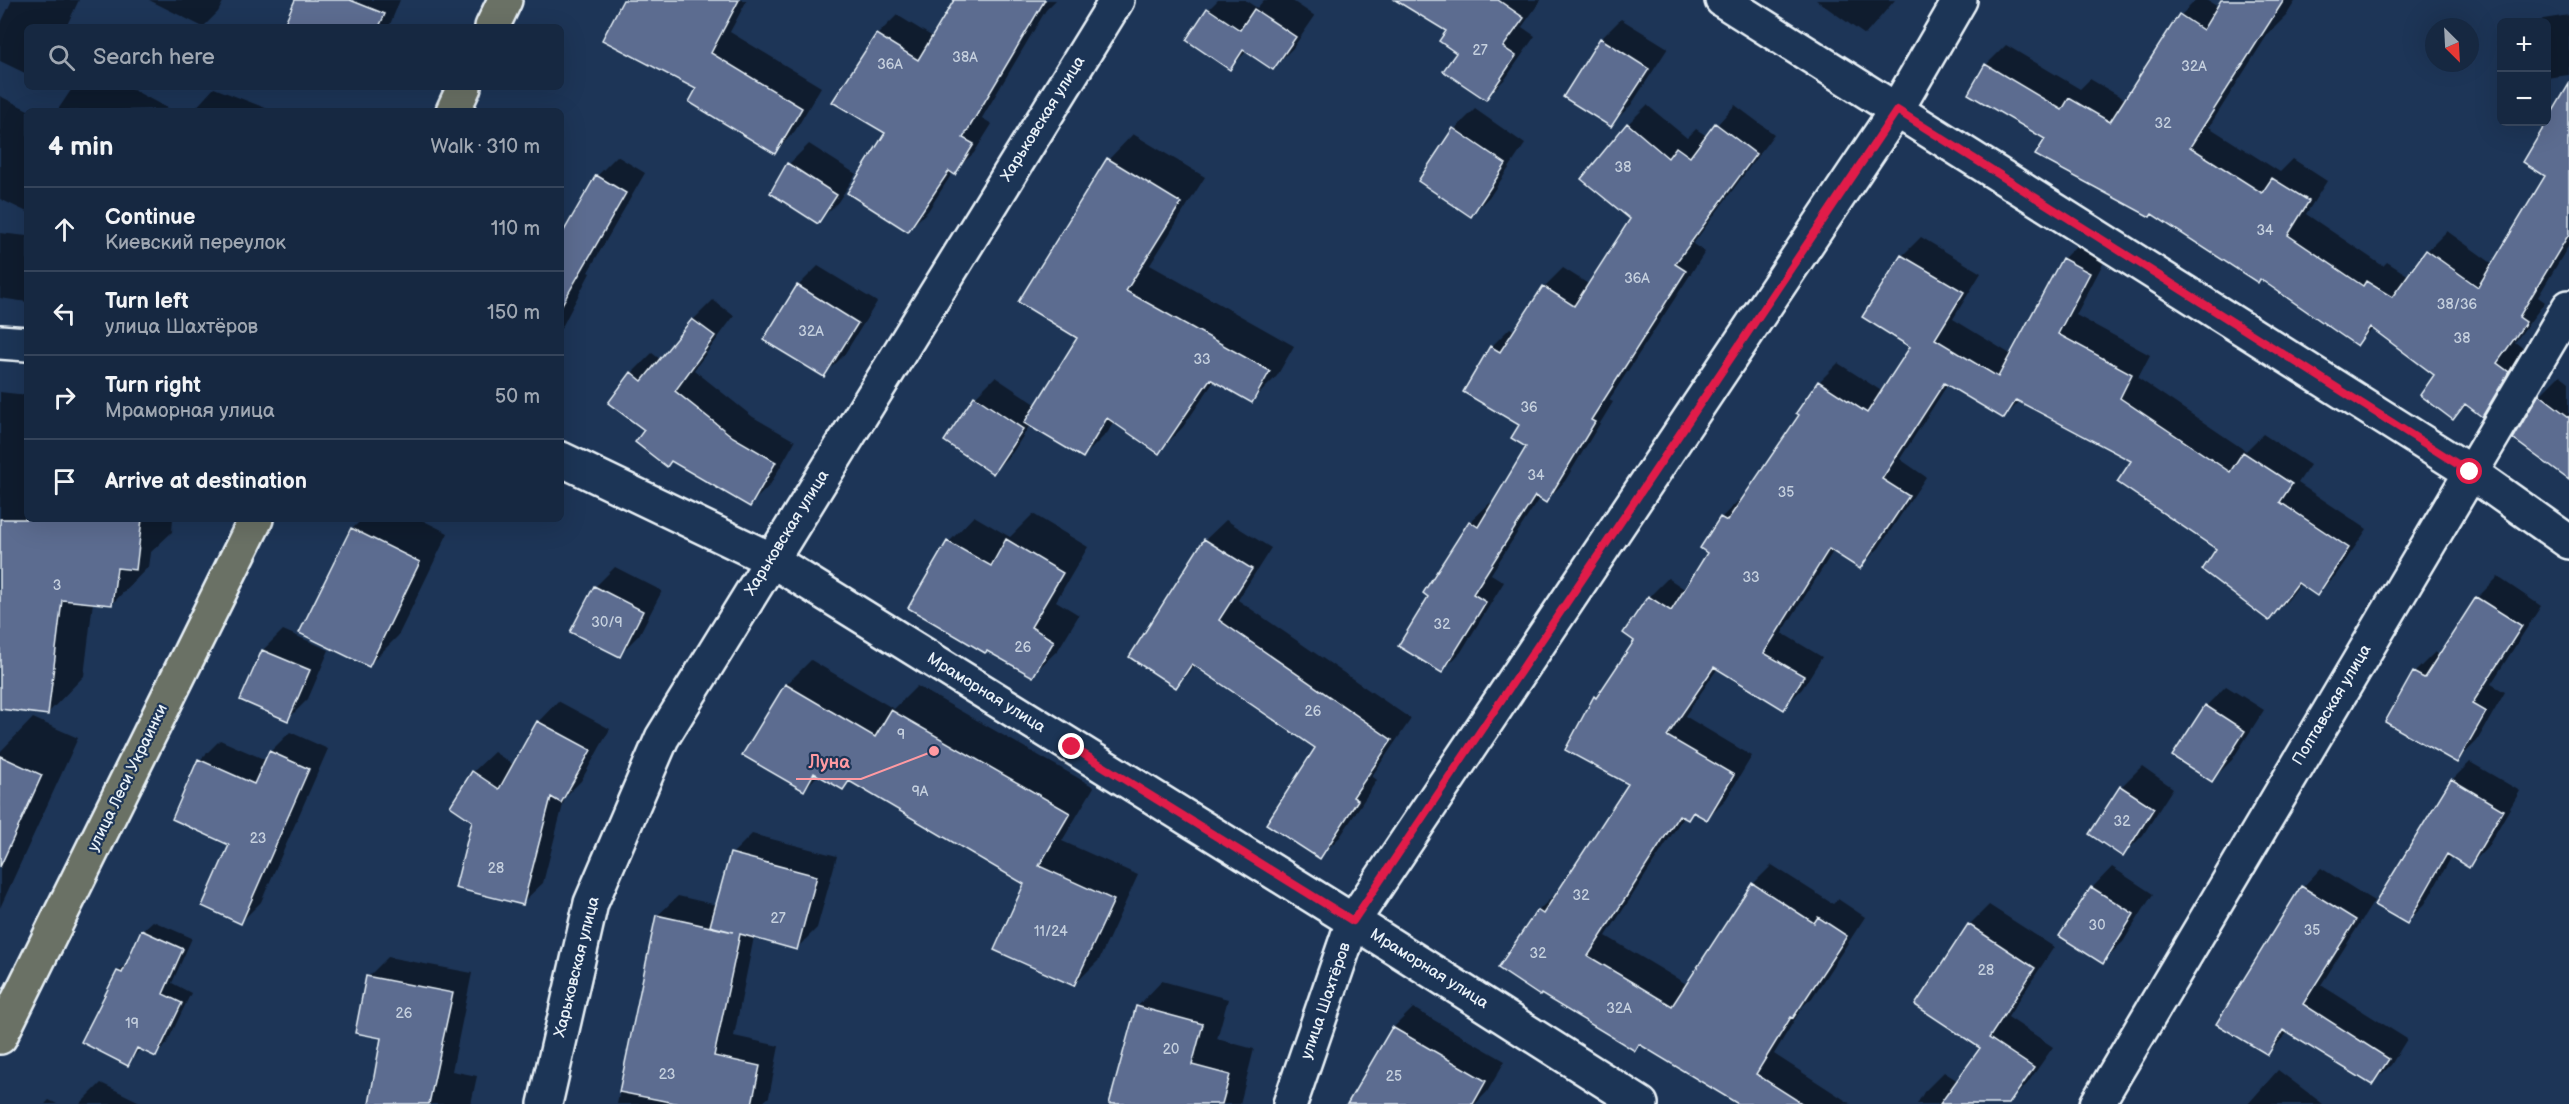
<!DOCTYPE html>
<meta charset="utf-8">
<style>
:root{--surface:#162841;--page:#1f3048;--text:#f1f3f6;--muted:#9ea6b1;--line:#35445a}
body{margin:0;font-family:"Balsamiq Sans",sans-serif;background:var(--page);color:var(--text)}
.controls{position:absolute;right:18px;top:18px;display:grid;overflow:hidden;border-radius:9px;box-shadow:0 6px 24px #0002}
.controls button{width:54px;height:54px;display:grid;place-items:center;padding:0;border:0;border-bottom:2px solid var(--line);background:var(--surface);color:var(--text);font:30px sans-serif}
.compass{position:absolute;left:2425px;top:18px;width:54px;height:54px;border-radius:50%;background:var(--surface);box-shadow:0 6px 24px #0002;rotate:156deg}
.stop{position:absolute;width:18px;height:18px;margin:-14px;border:4px solid #e11d48;border-radius:50%;background:#fff}
.stop.end{background:#e11d48;border-color:#fff;box-shadow:0 2px 6px #0008}
.list{margin:0;padding:0;list-style:none}
h2{display:flex;justify-content:space-between;align-items:center;height:78px;margin:0;padding:0 24px;font-size:26px}
h2 small{font-size:20px;font-weight:400;color:var(--muted)}
.list li{display:grid;grid-template-columns:39px 1fr auto;gap:18px;align-items:center;box-sizing:border-box;height:84px;padding:0 24px;border-top:2px solid var(--line)}
.list b{display:block;font-size:22px;white-space:nowrap}
.list p{margin:0;font-size:20px;white-space:nowrap;color:var(--muted)}
.list em{font-size:20px;font-style:normal;color:var(--muted)}
.icon{flex:none;width:33px;height:33px;fill:none;stroke:currentColor;stroke-width:2;stroke-linecap:round;stroke-linejoin:round}
.map{position:relative;flex:none;width:2569px;height:1104px;overflow:hidden}
.search{position:absolute;background:var(--surface);box-shadow:0 6px 24px #0002;left:24px;top:24px;width:540px;height:66px;display:flex;align-items:center;gap:15px;box-sizing:border-box;padding:0 21px;border-radius:9px;color:var(--muted);font-size:22px}
.panel{position:absolute;background:var(--surface);box-shadow:0 6px 24px #0002;left:24px;top:108px;width:540px;height:414px;border-radius:9px}
.map>svg:first-child{display:block}
.shadow{fill:#0007}
.building{fill:#5b6c90;stroke:#e8f1f8;stroke-width:1.5}
.lines{fill:none;stroke-linecap:round;stroke-linejoin:round}
.minor-casing{stroke:#e8f1f8;stroke-width:38}
.major-casing{stroke:#e8f1f8;stroke-width:38}
.minor{stroke:#1d3557;stroke-width:33}
.major{stroke:#6b7165;stroke-width:33}
.route{stroke:#e11d48;stroke-width:8}
.labels{text-anchor:middle;dominant-baseline:central;stroke-width:4.5;stroke-linejoin:round;paint-order:stroke}
.number-label{font-size:14px;fill:#c5d0de}
.street-label{font-size:16px;fill:#e8f1f8;stroke:#1d3557}
.leader{fill:none;stroke:#ff9aa2;stroke-width:2}
.callout-dot{fill:#ff9aa2;stroke:#1d3557;stroke-width:2}
.callout-label{font-size:18px;text-anchor:middle;font-weight:bold;fill:#ff9aa2;stroke:#1d3557;stroke-width:4.5;stroke-linejoin:round;paint-order:stroke}
</style>
<div class="map">
<svg width="2569" height="1104" viewBox="0 0 2569 1104">
<rect width="100%" height="100%" fill="#1d3557"/>
<filter id="ink" filterUnits="userSpaceOnUse"><feTurbulence type="fractalNoise" baseFrequency=".0167" numOctaves="2"/><feDisplacementMap in="SourceGraphic" scale="12" xChannelSelector="R" yChannelSelector="G"/><feConvolveMatrix kernelMatrix="1 2 1 2 8 2 1 2 1" color-interpolation-filters="sRGB"/></filter>
<g filter="url(#ink)">
<path class="shadow" d="M 12,0 L 79,0 L 66,27 L 27,27 L 27,74 L 0,61 L 0,25 Z
M 149,0 L 224,0 L 218,12 L 203,27 Z
M 296,0 L 400,0 L 389,27 L 285,27 Z
M 625,0 L 747,0 L 730,32 L 821,87 L 795,131 L 775,152 L 699,88 Z
M 982,0 L 1056,0 L 1046,10 L 982,118 L 992,124 L 974,153 L 953,172 L 928,211 L 908,230 L 887,133 L 877,35 L 897,15 L 933,37 Z
M 1218,0 L 1245,0 L 1257,8 L 1264,0 L 1291,0 L 1315,16 L 1293,48 L 1273,68 L 1247,51 L 1230,68 L 1209,9 Z
M 1397,0 L 1541,0 L 1522,27 L 1535,36 L 1506,78 L 1486,98 L 1448,30 Z
M 1816,0 L 1895,0 L 1865,35 Z
M 2196,0 L 2207,0 L 2218,7 L 2222,0 L 2296,0 L 2286,16 L 2268,34 L 2209,127 L 2280,172 L 2293,159 L 2327,181 L 2306,214 L 2383,266 L 2387,262 L 2409,276 L 2427,251 L 2447,231 L 2493,264 L 2547,175 L 2569,103 L 2569,245 L 2538,297 L 2545,302 L 2515,342 L 2528,352 L 2502,395 L 2482,415 L 2468,404 L 2453,418 L 2436,375 L 2374,328 L 2357,344 L 2261,278 L 2047,139 L 1986,65 L 2006,45 L 2080,89 L 2090,79 L 2126,100 L 2181,15 Z
M 2569,15 L 2569,75 L 2546,78 L 2546,22 L 2539,22 L 2543,19 Z
M 1621,19 L 1668,48 L 1631,105 L 1611,125 L 1601,39 Z
M 73,87 L 128,87 L 169,109 L 57,111 Z
M 214,88 L 273,111 L 193,111 Z
M 0,96 L 30,111 L 27,111 L 27,212 L 0,199 Z
M 1647,105 L 1687,138 L 1696,129 L 1707,136 L 1735,105 L 1774,134 L 1693,244 L 1705,252 L 1609,400 L 1613,402 L 1565,481 L 1546,501 L 1540,497 L 1491,574 L 1504,582 L 1461,652 L 1442,671 L 1430,596 L 1470,522 L 1490,503 L 1493,505 L 1528,446 L 1491,347 L 1510,328 L 1515,331 L 1544,287 L 1563,268 L 1590,285 L 1632,219 L 1628,124 Z
M 1475,109 L 1525,144 L 1491,195 L 1471,215 L 1455,129 Z
M 1133,134 L 1205,177 L 1150,265 L 1294,346 L 1277,376 L 1252,401 L 1215,380 L 1183,427 L 1159,452 L 1114,421 L 1108,432 L 1083,457 L 1030,425 L 1013,452 L 993,472 L 975,397 L 995,377 L 1037,405 L 1079,337 L 1020,301 L 1109,159 Z
M 809,144 L 856,174 L 838,202 L 818,222 L 772,192 L 789,164 Z
M 617,156 L 645,173 L 588,272 L 590,273 L 561,329 L 561,239 L 597,176 Z
M 0,233 L 27,236 L 27,302 L 0,298 Z
M 1921,237 L 1981,273 L 1953,319 L 2012,355 L 2063,259 L 2082,240 L 2108,254 L 2076,315 L 2150,355 L 2138,378 L 2246,451 L 2263,434 L 2310,465 L 2298,483 L 2367,529 L 2336,575 L 2317,594 L 2301,583 L 2288,600 L 2269,619 L 2218,548 L 2133,461 L 2020,401 L 2004,418 L 1948,384 L 1900,459 L 1926,477 L 1879,548 L 1860,567 L 1834,550 L 1782,633 L 1822,657 L 1802,689 L 1783,708 L 1718,668 L 1685,716 L 1752,756 L 1726,799 L 1707,818 L 1695,811 L 1688,819 L 1684,816 L 1606,936 L 1688,985 L 1753,884 L 1772,865 L 1833,904 L 1838,899 L 1865,917 L 1812,998 L 1803,1006 L 1774,1054 L 1851,1104 L 1741,1104 L 1641,1043 L 1635,1049 L 1538,911 L 1557,892 L 1630,783 L 1567,749 L 1595,697 L 1605,687 L 1636,640 L 1625,633 L 1649,597 L 1668,578 L 1686,590 L 1709,552 L 1721,518 L 1740,499 L 1742,501 L 1801,414 L 1819,382 L 1838,363 L 1883,392 L 1913,346 L 1902,256 Z
M 818,266 L 877,302 L 844,355 L 824,375 L 798,286 Z
M 713,300 L 734,316 L 694,370 L 753,417 L 795,441 L 770,485 L 750,505 L 647,430 L 632,373 L 652,353 L 661,360 L 693,320 Z
M 2560,375 L 2569,382 L 2569,478 L 2540,395 Z
M 0,392 L 27,395 L 27,519 L 173,519 L 172,532 L 150,553 L 148,567 L 112,604 L 93,602 L 84,676 L 48,713 L 0,707 Z
M 1033,514 L 1088,547 L 1056,601 L 1079,615 L 1058,650 L 1032,675 L 910,607 L 949,542 L 974,516 L 1010,537 Z
M 362,519 L 420,519 L 448,533 L 398,636 L 369,665 L 352,529 Z
M 1226,520 L 1271,548 L 1238,600 L 1411,719 L 1372,776 L 1377,780 L 1340,837 L 1319,857 L 1317,748 L 1197,665 L 1176,686 L 1131,657 L 1205,540 Z
M 615,567 L 662,591 L 639,635 L 619,655 L 595,587 Z
M 2498,577 L 2541,606 L 2491,684 L 2505,692 L 2477,741 L 2457,761 L 2387,721 L 2415,672 L 2435,652 L 2440,655 L 2478,597 Z
M 283,630 L 329,650 L 308,699 L 288,719 L 263,650 Z
M 811,660 L 894,709 L 917,686 L 1094,787 L 1062,841 L 1138,875 L 1099,960 L 1074,985 L 1026,884 L 851,780 L 843,789 L 819,774 L 804,790 L 786,685 Z
M 2226,686 L 2264,710 L 2232,760 L 2212,780 L 2206,706 Z
M 558,701 L 610,729 L 581,781 L 565,797 L 543,883 L 522,903 L 473,772 L 494,752 L 514,765 L 538,722 Z
M 33,718 L 78,738 L 0,908 L 0,752 Z
M 290,732 L 328,749 L 261,902 L 241,922 L 231,844 L 200,760 L 220,740 L 266,760 L 270,752 Z
M 2470,762 L 2520,791 L 2487,848 L 2469,866 L 2452,856 L 2425,904 L 2407,922 L 2452,780 Z
M 2142,766 L 2173,788 L 2143,835 L 2123,855 L 2091,834 L 2121,787 Z
M 752,834 L 837,856 L 817,928 L 797,948 L 754,937 L 734,1036 L 779,1046 L 769,1097 L 761,1104 L 617,1104 L 657,916 L 678,896 L 717,905 L 732,854 Z
M 2112,867 L 2153,894 L 2123,942 L 2102,962 L 2092,888 Z
M 2321,868 L 2374,901 L 2321,985 L 2407,1039 L 2391,1065 L 2372,1083 L 2289,1031 L 2268,1054 L 2303,887 Z
M 1989,905 L 2054,947 L 2008,1017 L 2053,1047 L 2027,1084 L 2008,1104 L 1917,1104 L 1924,1092 L 1944,1072 L 1958,1081 L 1982,1047 L 1969,925 Z
M 153,921 L 192,938 L 172,983 L 191,993 L 166,1045 L 156,1055 L 141,1048 L 128,1064 L 118,972 L 129,961 L 143,930 Z
M 388,957 L 472,973 L 452,1071 L 477,1076 L 471,1104 L 370,1104 L 383,1037 L 368,977 Z
M 1162,981 L 1228,999 L 1217,1039 L 1254,1049 L 1240,1104 L 1110,1104 L 1137,1007 Z
M 1413,1008 L 1505,1061 L 1487,1092 L 1475,1104 L 1349,1104 L 1393,1028 Z
M 2278,1070 L 2323,1104 L 2248,1104 Z
M 101,1083 L 144,1104 L 80,1104 Z
M 49,1100 L 57,1104 L 45,1104 Z"/>
<path class="building" d="M 295,0 L 350,0 L 385,14 L 379,27 L 283,27 Z
M 623,0 L 739,0 L 711,53 L 802,108 L 775,154 L 689,102 L 696,89 L 602,40 Z
M 954,0 L 1045,0 L 963,138 L 974,144 L 955,175 L 949,171 L 908,232 L 847,193 L 885,133 L 832,102 L 876,34 L 918,60 Z
M 1395,0 L 1498,0 L 1524,18 L 1503,47 L 1516,56 L 1486,100 L 1443,71 L 1456,53 L 1439,41 L 1446,31 Z
M 2221,0 L 2284,0 L 2190,147 L 2262,193 L 2272,178 L 2309,201 L 2288,235 L 2363,286 L 2366,281 L 2392,297 L 2426,250 L 2478,287 L 2545,176 L 2523,162 L 2569,84 L 2569,234 L 2519,317 L 2526,322 L 2497,363 L 2509,372 L 2482,417 L 2465,404 L 2453,420 L 2420,395 L 2434,375 L 2370,327 L 2357,346 L 2260,279 L 2258,283 L 2152,214 L 2150,217 L 2035,155 L 2045,139 L 1968,94 L 1985,64 L 2062,110 L 2069,98 L 2110,122 L 2179,14 L 2203,30 Z
M 1207,8 L 1240,30 L 1254,9 L 1296,37 L 1273,70 L 1243,50 L 1230,70 L 1186,40 Z
M 1600,38 L 1649,69 L 1611,127 L 1563,97 Z
M 1627,123 L 1668,158 L 1676,147 L 1690,157 L 1715,123 L 1756,154 L 1675,264 L 1686,271 L 1591,420 L 1595,422 L 1546,503 L 1535,496 L 1473,594 L 1486,602 L 1442,673 L 1398,646 L 1428,597 L 1423,593 L 1469,521 L 1478,527 L 1526,447 L 1511,438 L 1519,425 L 1463,392 L 1490,346 L 1500,352 L 1543,286 L 1574,306 L 1630,219 L 1581,179 Z
M 1453,128 L 1506,164 L 1471,217 L 1418,181 Z
M 1107,158 L 1181,203 L 1126,291 L 1270,371 L 1252,403 L 1210,379 L 1159,454 L 1107,418 L 1083,458 L 1024,423 L 1077,338 L 1018,302 Z
M 787,163 L 837,195 L 818,224 L 770,193 Z
M 596,175 L 626,193 L 561,306 L 561,236 Z
M 1901,255 L 1964,292 L 1935,339 L 1998,377 L 2062,258 L 2090,273 L 2058,334 L 2132,374 L 2120,398 L 2230,472 L 2243,452 L 2292,484 L 2280,502 L 2349,548 L 2317,596 L 2298,583 L 2269,621 L 2202,570 L 2216,549 L 2117,482 L 2131,461 L 2016,400 L 2004,419 L 1944,383 L 1882,479 L 1909,496 L 1860,569 L 1829,549 L 1764,653 L 1804,676 L 1784,710 L 1714,667 L 1667,736 L 1734,775 L 1707,820 L 1693,812 L 1688,820 L 1679,815 L 1588,956 L 1672,1006 L 1752,883 L 1814,923 L 1818,917 L 1847,936 L 1793,1018 L 1791,1017 L 1756,1074 L 1803,1104 L 1738,1104 L 1639,1044 L 1635,1051 L 1541,994 L 1540,996 L 1498,968 L 1537,910 L 1543,914 L 1628,784 L 1565,750 L 1594,696 L 1596,698 L 1634,641 L 1623,633 L 1648,596 L 1671,611 L 1707,553 L 1700,548 L 1720,517 L 1727,521 L 1799,415 L 1796,413 L 1818,381 L 1867,413 L 1910,347 L 1862,317 Z
M 797,285 L 858,323 L 824,377 L 763,340 Z
M 692,319 L 715,336 L 675,391 L 733,437 L 776,462 L 750,507 L 671,461 L 667,467 L 635,442 L 644,430 L 608,403 L 631,372 L 642,381 Z
M 2539,394 L 2569,417 L 2569,480 L 2513,439 Z
M 974,396 L 1023,429 L 993,474 L 944,441 Z
M 0,519 L 142,519 L 136,570 L 117,568 L 112,605 L 62,600 L 48,715 L 0,709 Z
M 351,528 L 420,562 L 369,667 L 299,633 Z
M 1006,539 L 1063,573 L 1031,627 L 1054,641 L 1033,677 L 987,651 L 985,653 L 908,608 L 947,541 L 991,566 Z
M 1204,539 L 1252,569 L 1219,620 L 1392,740 L 1353,797 L 1358,800 L 1320,859 L 1266,824 L 1315,748 L 1192,664 L 1176,688 L 1129,657 Z
M 594,586 L 643,611 L 620,657 L 570,632 Z
M 2476,597 L 2522,626 L 2472,704 L 2486,712 L 2457,763 L 2385,722 L 2413,672 L 2424,678 Z
M 262,650 L 310,670 L 288,721 L 240,700 Z
M 785,684 L 875,737 L 891,710 L 1070,813 L 1039,866 L 1114,900 L 1074,986 L 994,950 L 1024,884 L 849,781 L 843,790 L 814,773 L 804,791 L 742,755 Z
M 2205,705 L 2245,731 L 2212,782 L 2172,756 Z
M 537,721 L 591,750 L 561,803 L 551,797 L 523,905 L 455,888 L 472,821 L 450,806 L 472,771 L 499,789 Z
M 269,751 L 309,769 L 241,924 L 202,906 L 229,845 L 172,819 L 198,759 L 254,784 Z
M 0,756 L 42,775 L 0,867 Z
M 2451,779 L 2503,810 L 2469,868 L 2447,854 L 2407,924 L 2374,905 Z
M 2120,786 L 2154,808 L 2123,857 L 2089,834 Z
M 730,853 L 817,876 L 797,950 L 740,934 L 714,1056 L 760,1066 L 752,1104 L 680,1104 L 619,1092 L 656,915 L 733,932 L 710,926 Z
M 2301,886 L 2356,920 L 2303,1004 L 2389,1059 L 2372,1085 L 2283,1030 L 2268,1055 L 2216,1024 Z
M 2091,887 L 2134,914 L 2103,964 L 2059,936 Z
M 1968,924 L 2035,968 L 1989,1038 L 2034,1068 L 2009,1104 L 1940,1104 L 1980,1048 L 1915,1005 Z
M 141,930 L 183,949 L 163,994 L 182,1003 L 156,1057 L 137,1048 L 128,1066 L 81,1042 L 117,971 L 122,973 Z
M 366,976 L 453,993 L 429,1104 L 369,1104 L 381,1038 L 355,1033 Z
M 1136,1006 L 1203,1024 L 1192,1065 L 1230,1075 L 1222,1104 L 1109,1104 Z
M 1392,1027 L 1486,1081 L 1473,1104 L 1347,1104 Z"/>
<g class="lines">
<defs>
<path id="minor" d="M 1722,0 L 2470,472 L 2569,542
M 0,342 L 27,344
M 561,459 L 770,559 L 1353,921 L 1641,1104
M 545,1104 L 591,903 L 662,738 L 1117,0
M 1290,1104 L 1353,921 L 1897,109 L 1960,0
M 2097,1104 L 2569,307"/>
<path id="major" d="M 492,27 L 505,0
M 453,111 L 464,87
M 0,1037 L 256,519"/>
</defs>
<use href="#minor" class="minor-casing"/>
<use href="#major" class="major-casing"/>
<use href="#minor" class="minor"/>
<use href="#major" class="major"/>
</g>
</g>
<g class="lines" filter="url(#ink)">
<path class="route" d="M 1072,747 L 1353,921 L 1897,110 L 2470,472"/>
</g>
<g class="labels">
<g class="number-label">
<text x="1480" y="50">27</text>
<text x="965" y="57">38А</text>
<text x="890" y="64">36А</text>
<text x="2194" y="66">32А</text>
<text x="2163" y="123">32</text>
<text x="1623" y="167">38</text>
<text x="2265" y="230">34</text>
<text x="1637" y="278">36А</text>
<text x="2457" y="304">38/36</text>
<text x="811" y="331">32А</text>
<text x="2462" y="338">38</text>
<text x="1202" y="359">33</text>
<text x="1529" y="407">36</text>
<text x="1536" y="475">34</text>
<text x="1786" y="492">35</text>
<text x="1751" y="577">33</text>
<text x="57" y="585">3</text>
<text x="607" y="622">30/9</text>
<text x="1442" y="624">32</text>
<text x="1023" y="647">26</text>
<text x="1313" y="711">26</text>
<text x="901" y="734">9</text>
<text x="920" y="791">9А</text>
<text x="2122" y="821">32</text>
<text x="258" y="838">23</text>
<text x="496" y="868">28</text>
<text x="1581" y="895">32</text>
<text x="778" y="918">27</text>
<text x="2097" y="925">30</text>
<text x="2312" y="930">35</text>
<text x="1051" y="931">11/24</text>
<text x="1538" y="953">32</text>
<text x="1986" y="970">28</text>
<text x="1619" y="1008">32А</text>
<text x="404" y="1013">26</text>
<text x="132" y="1023">19</text>
<text x="1171" y="1049">20</text>
<text x="667" y="1074">23</text>
<text x="1394" y="1076">25</text>
</g>
<g class="street-label">
<text transform="translate(1043 119) rotate(-58)">Харьковская улица</text>
<text transform="translate(787 533) rotate(-58)">Харьковская улица</text>
<text transform="translate(986 693) rotate(32)">Мраморная улица</text>
<text transform="translate(2332 705) rotate(-59)">Полтавская улица</text>
<text transform="translate(128 778) rotate(-64)">улица Леси Украинки</text>
<text transform="translate(577 967) rotate(-76)">Харьковская улица</text>
<text transform="translate(1429 969) rotate(32)">Мраморная улица</text>
<text transform="translate(1326 1001) rotate(-71)">улица Шахтёров</text>
</g>
</g>
<path class="leader" d="M934 751L861 779H796"/>
<circle class="callout-dot" cx="934" cy="751" r="6"/>
<g class="callout-label">
<text x="829" y="768">Луна</text>
</g>
</svg>
<div class="controls">
<button>+</button>
<button>−</button>
</div>
<svg class="compass" viewBox="-18 -18 36 36"><path d="M0-13l5 13h-10z" fill="#e53935"/><path d="M0 13l5-13h-10z" fill="#9ea6b1"/></svg>
<div class="stop" style="left:2470px;top:472px"></div>
<div class="stop end" style="left:1072px;top:747px"></div>
<div class="search"><svg class="icon" aria-label="search" viewBox="0 0 24 24"><circle cx="10" cy="10" r="6"/><path d="M15 15l6 6"/></svg>Search here</div>
<section class="panel">
<h2>4 min<small>Walk · 310 m</small></h2>
<ul class="list">
<li><svg class="icon" aria-label="ahead" viewBox="0 0 24 24"><path d="M12 20V5M6 11l6-6 6 6"/></svg><div><b>Continue</b><p>Киевский переулок</p></div><em>110 m</em></li>
<li><svg class="icon" aria-label="left" viewBox="0 0 24 24"><path d="M17 20v-9H6M10 6l-5 5 5 5"/></svg><div><b>Turn left</b><p>улица Шахтёров</p></div><em>150 m</em></li>
<li><svg class="icon" aria-label="right" viewBox="0 0 24 24"><path d="M7 20v-9h11M14 6l5 5-5 5"/></svg><div><b>Turn right</b><p>Мраморная улица</p></div><em>50 m</em></li>
<li><svg class="icon" aria-label="arrive" viewBox="0 0 24 24"><path d="M6 21V4h12l-3 4 3 4H6"/></svg><div><b>Arrive at destination</b></div></li>
</ul>
</section>
</div>
